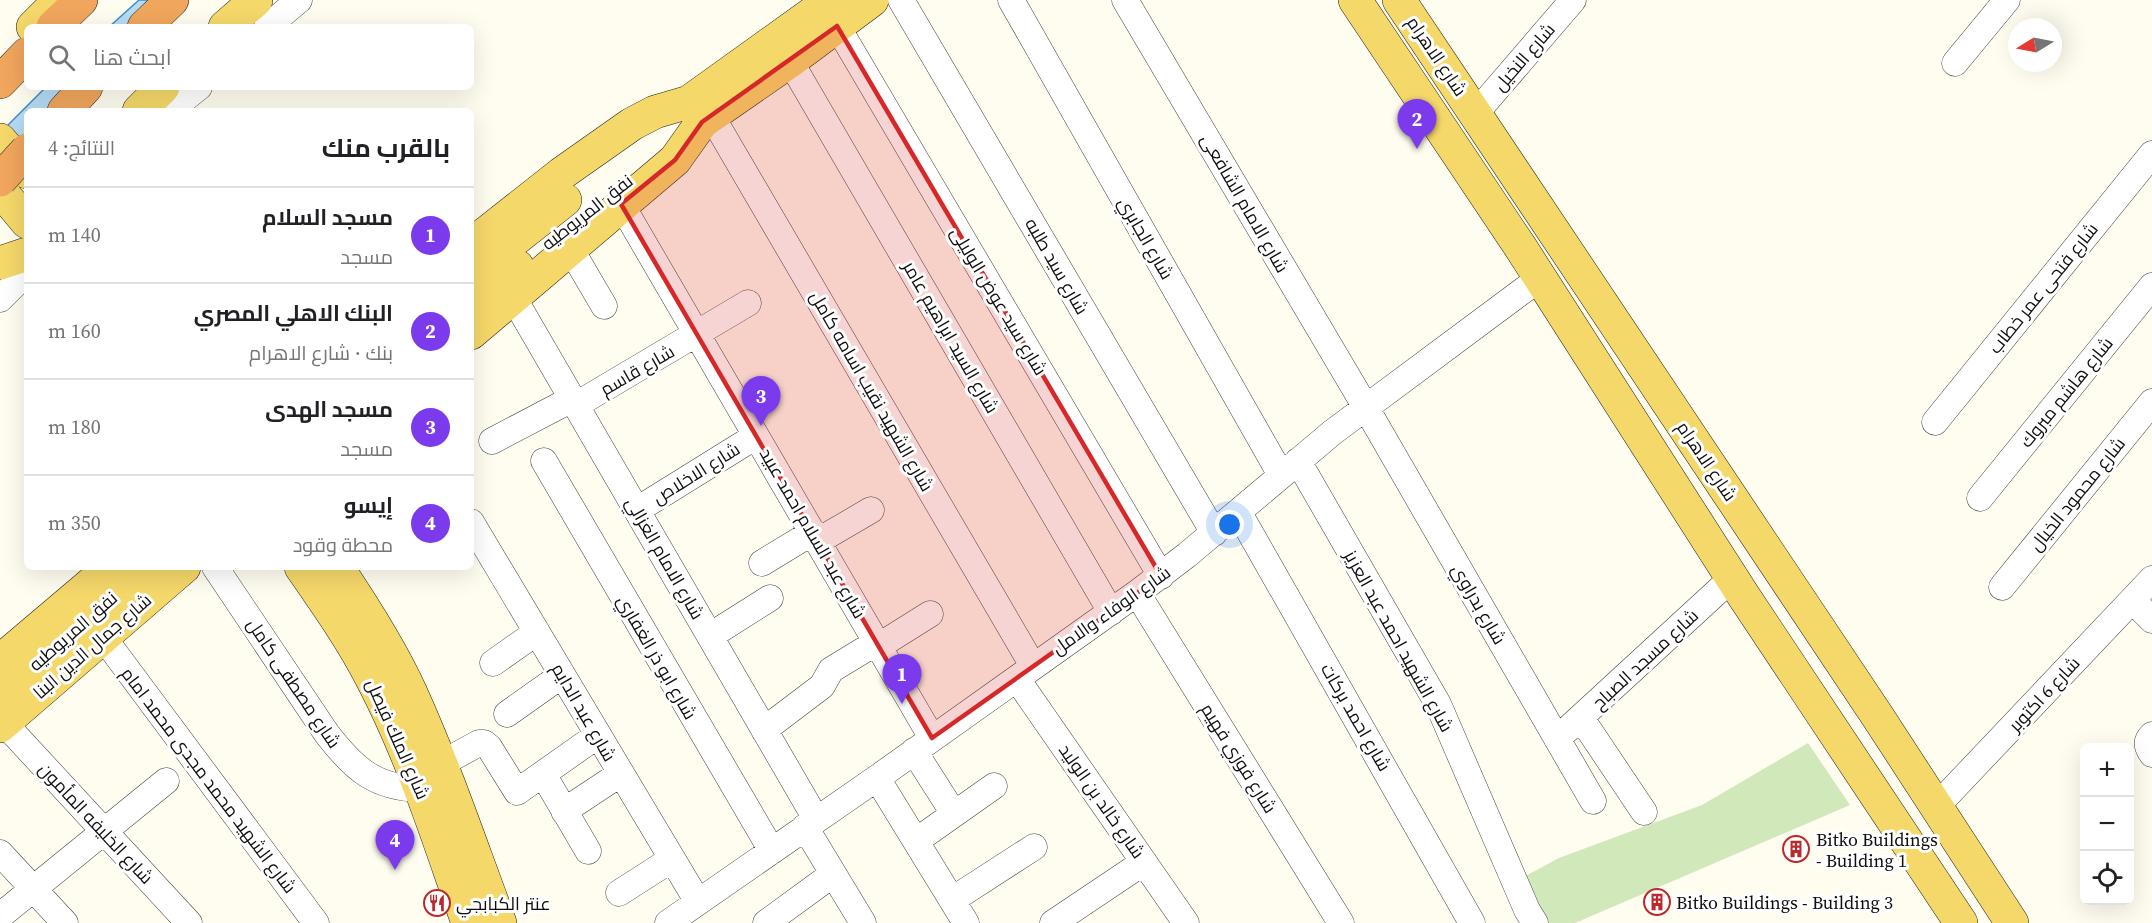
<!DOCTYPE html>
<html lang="ar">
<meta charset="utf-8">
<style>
:root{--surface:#fff;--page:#f2f2f2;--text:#202124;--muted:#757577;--line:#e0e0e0;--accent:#7c3aed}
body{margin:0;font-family:"Source Serif 4",Cairo,serif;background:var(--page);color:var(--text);direction:rtl}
.controls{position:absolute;right:18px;bottom:18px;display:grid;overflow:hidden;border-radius:9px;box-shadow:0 6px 24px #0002}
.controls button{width:54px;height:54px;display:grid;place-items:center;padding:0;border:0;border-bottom:2px solid var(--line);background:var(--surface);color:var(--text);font:30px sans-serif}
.compass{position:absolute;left:2008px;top:18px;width:54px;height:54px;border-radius:50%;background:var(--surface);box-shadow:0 6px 24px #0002;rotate:260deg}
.you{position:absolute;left:1230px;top:525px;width:21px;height:21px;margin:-15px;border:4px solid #fff;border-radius:50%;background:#1a73e8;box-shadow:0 0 0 9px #1a73e833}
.badge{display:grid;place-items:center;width:39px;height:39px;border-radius:50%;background:var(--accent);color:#fff;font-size:20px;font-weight:700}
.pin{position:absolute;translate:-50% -50px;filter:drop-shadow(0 2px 3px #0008)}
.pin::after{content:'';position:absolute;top:32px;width:21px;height:18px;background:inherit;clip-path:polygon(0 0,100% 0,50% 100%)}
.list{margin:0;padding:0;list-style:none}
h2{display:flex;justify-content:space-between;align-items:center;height:78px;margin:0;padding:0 24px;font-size:26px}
h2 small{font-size:20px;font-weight:400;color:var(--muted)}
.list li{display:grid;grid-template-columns:39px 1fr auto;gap:18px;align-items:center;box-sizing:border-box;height:96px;padding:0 24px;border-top:2px solid var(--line)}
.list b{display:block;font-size:22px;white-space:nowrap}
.list p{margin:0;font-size:20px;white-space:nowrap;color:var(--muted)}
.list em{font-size:20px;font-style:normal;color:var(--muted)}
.icon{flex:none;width:33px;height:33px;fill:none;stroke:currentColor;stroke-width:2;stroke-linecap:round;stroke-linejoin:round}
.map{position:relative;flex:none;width:2152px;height:923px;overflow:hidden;direction:ltr}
.search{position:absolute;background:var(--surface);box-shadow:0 6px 24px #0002;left:24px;top:24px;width:450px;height:66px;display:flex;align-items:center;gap:15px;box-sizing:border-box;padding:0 21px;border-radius:9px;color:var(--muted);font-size:22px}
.panel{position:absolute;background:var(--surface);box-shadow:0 6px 24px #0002;left:24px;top:108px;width:450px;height:462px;border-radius:9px;direction:rtl}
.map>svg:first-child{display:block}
.green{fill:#d0e8ba}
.water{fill:#b6dbf5;stroke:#3f8dca;stroke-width:1.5}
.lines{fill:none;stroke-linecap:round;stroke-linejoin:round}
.minor-casing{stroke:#414141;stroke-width:27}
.major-casing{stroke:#1f1f1f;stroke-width:34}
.highway-casing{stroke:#1f1f1f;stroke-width:34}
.minor{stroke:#fff;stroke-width:26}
.major{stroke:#f5d86a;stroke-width:33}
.highway{stroke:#f0a65c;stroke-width:33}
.highway-bridge-casing{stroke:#1f1f1f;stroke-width:34;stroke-linecap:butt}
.highway-bridge{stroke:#f0a65c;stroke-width:33}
.marked{fill:#d62828;fill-opacity:0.2;stroke:#d62828;stroke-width:4.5;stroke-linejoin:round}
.labels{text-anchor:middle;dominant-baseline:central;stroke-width:6;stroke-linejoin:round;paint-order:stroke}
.street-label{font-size:18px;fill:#0e0e0e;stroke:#fff}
.poi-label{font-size:18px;fill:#0e0e0e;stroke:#fff;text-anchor:start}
</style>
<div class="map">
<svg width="2152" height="923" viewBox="0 0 2152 923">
<rect width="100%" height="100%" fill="#fffcf0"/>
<path class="green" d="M 1808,743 L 1850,805 L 1575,923 L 1543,923 L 1520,879 L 1559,858 L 1702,805 Z"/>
<path class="water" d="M 139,0 L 175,0 L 146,27 L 109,27 Z
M 46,87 L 86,87 L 63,111 L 27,111 L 27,147 L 0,133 Z"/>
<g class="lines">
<defs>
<path id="minor" d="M 901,0 L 1214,533
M 1011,0 L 1281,475
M 1125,0 L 1365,406 L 1593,801
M 837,26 L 1161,576
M 267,27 L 299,0
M 790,61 L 1111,612
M 1955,63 L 2007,0
M 169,111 L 199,87
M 1475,114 L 1573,0
M 711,115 L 1033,666
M 621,204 L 932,738
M 570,248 L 604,306
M 513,297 L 816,819
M 0,299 L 27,272
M 576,405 L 748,303
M 1935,422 L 2152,154
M 492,441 L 572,399
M 544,461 L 772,851
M 1298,461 L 1438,704 L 1527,910 L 1535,923
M 1980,498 L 2152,286
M 637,510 L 756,436
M 1239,513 L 1472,923
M 471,522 L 698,902
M 818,541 L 871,510
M 762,563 L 813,532
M 215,567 L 327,734 C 354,769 375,788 421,789
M 2002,587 L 2152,402
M 1137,593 L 1341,923
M 2132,600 L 2152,620
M 710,636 L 770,598
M 103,637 L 316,923
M 879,646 L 930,614
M 493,663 L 537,632
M 1017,679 L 1186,923
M 507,714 L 562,675
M 1581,718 L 1644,812
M 4,723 L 189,923
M 764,730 L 822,686 L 831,670 L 877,642
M 2152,735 C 2145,742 2147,747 2152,754
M 1557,739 L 1732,578
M 914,751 L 954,814
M 441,764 L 479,743 L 484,743 L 489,747 L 517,792 L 598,735
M 543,774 L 588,851
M 877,778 L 966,923
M 1935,808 L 2152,579
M 564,811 L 620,774
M 805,827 L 863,923
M 916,841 L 994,786
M 0,853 L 65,923
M 619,893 L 672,859
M 952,900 L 1034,847
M 0,916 L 166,781
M 668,923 L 877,778 L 1137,593 L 1187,555 L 1333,432 L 1540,278
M 766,923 L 833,874
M 1053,923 L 1144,862"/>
<path id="major" d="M 1355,0 L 1521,248 L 1743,595 L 1961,923
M 1399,0 L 1878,717 L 2012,923
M 33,27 L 60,0
M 225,27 L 256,0
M 139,111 L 163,87
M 0,140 L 27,172
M 0,190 L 27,222
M 471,245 L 561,174 L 632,124 L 655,112 L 689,102 L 831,0
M 0,263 L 27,254
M 476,270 L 565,200
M 471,302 L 517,266
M 471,333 L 675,160 L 702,122 L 790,61 L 872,0
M 301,567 C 326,603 352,640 372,679 C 413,757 439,841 468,923
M 337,567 C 364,607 391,649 411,693 C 445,768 471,846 500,923
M 0,661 L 111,567
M 0,695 L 145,567
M 0,726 L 184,567"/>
<path id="highway" d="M 53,27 L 81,0
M 144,27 L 172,0
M 0,82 L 27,54
M 64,111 L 86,87"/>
</defs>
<use href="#minor" class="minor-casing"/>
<use href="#major" class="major-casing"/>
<use href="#highway" class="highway-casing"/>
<use href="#minor" class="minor"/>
<use href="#major" class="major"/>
<use href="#highway" class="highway"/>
<defs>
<path id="highway-bridge" d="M 0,180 L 27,150"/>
</defs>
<use href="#highway-bridge" class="highway-bridge-casing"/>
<use href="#highway-bridge" class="highway-bridge"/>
</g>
<path class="marked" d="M 837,26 L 1161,576 L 932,738 L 621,204 L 675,160 L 702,122 Z"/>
<defs>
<symbol id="building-ring" viewBox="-11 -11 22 22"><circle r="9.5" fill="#fff" stroke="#bb292a" stroke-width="1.5"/><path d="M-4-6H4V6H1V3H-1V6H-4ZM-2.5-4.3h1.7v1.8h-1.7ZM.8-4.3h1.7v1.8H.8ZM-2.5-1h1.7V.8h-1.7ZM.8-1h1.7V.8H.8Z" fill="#bb292a"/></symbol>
<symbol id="restaurant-ring" viewBox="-11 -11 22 22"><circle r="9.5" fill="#fff" stroke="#bb292a" stroke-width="1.5"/><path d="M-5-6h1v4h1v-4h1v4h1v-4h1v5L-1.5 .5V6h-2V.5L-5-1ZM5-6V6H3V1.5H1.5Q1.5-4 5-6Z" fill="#bb292a"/></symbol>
</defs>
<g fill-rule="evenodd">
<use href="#building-ring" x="1781" y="834" width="30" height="30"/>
<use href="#building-ring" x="1642" y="887" width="30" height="30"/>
<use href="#restaurant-ring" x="422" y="888" width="30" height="30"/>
</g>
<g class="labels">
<g class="street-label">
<text transform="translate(1437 56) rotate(56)">شارع الاهرام</text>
<text transform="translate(1524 57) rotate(-49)">شارع النخيل</text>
<text transform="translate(1245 203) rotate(60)">شارع الامام الشافعى</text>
<text transform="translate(587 212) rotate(-38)">نفق المريوطيه</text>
<text transform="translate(1146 238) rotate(60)">شارع الجابري</text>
<text transform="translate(1057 266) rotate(60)">شارع سيد طلبه</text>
<text transform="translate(2043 288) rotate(-51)">شارع فتحى عمر خطاب</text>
<text transform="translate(999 301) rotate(59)">شارع سيد عوض الوليلى</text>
<text transform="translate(951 337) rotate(60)">شارع السيد ابراهيم عامر</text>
<text transform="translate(637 370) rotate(-30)">شارع قاسم</text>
<text transform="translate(872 391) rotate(60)">شارع الشهيد نقيب اسامه كامل</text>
<text transform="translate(2066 392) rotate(-51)">شارع هاشم مبروك</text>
<text transform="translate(1707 461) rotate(56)">شارع الاهرام</text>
<text transform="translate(696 473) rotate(-32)">شارع الاخلاص</text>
<text transform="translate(2077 494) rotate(-51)">شارع محمود الخيال</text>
<text transform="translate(813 533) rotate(60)">شارع عبد السلام احمد عبيد</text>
<text transform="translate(665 558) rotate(60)">شارع الامام الغزالي</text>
<text transform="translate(1479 604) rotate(60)">شارع بدراوي</text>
<text transform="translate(1111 610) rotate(-35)">شارع الوفاء والامل</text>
<text transform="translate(73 631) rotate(-41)">نفق المريوطيه</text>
<text transform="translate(1399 641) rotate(61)">شارع الشهيد احمد عبد العزيز</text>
<text transform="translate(92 646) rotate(-41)">شارع جمال الدين البنا</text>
<text transform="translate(657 657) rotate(60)">شارع ابو ذر الغفاري</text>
<text transform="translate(1645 659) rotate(-43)">شارع مسجد الصباح</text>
<text transform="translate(294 683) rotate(56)">شارع مصطفى كامل</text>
<text transform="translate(2044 694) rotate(-47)">شارع 6 اكتوبر</text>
<text transform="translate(584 712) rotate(60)">شارع عبد الدايم</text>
<text transform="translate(1356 717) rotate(60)">شارع احمد بركات</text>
<text transform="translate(398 739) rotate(66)">شارع الملك فيصل</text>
<text transform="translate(1239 758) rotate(58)">شارع فوزي فهيم</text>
<text transform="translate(209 780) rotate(53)">شارع الشهيد محمد مجدى محمد امام</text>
<text transform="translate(1102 801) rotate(55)">شارع خالد بن الوليد</text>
<text transform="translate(96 823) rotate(47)">شارع الخليفه المأمون</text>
</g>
<g class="poi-label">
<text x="1816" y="839">Bitko Buildings<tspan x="1816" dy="21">- Building 1</tspan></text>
<text x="1676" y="902">Bitko Buildings - Building 3</text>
<text x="456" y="903">عنتر الكبابجي</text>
</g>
</g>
</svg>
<div class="controls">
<button>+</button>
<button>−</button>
<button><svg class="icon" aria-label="locate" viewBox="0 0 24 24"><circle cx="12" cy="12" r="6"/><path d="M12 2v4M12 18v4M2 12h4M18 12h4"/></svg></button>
</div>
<svg class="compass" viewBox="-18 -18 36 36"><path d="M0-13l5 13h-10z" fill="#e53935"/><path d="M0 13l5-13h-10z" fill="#757577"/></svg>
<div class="you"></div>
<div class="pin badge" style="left:902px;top:704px">1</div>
<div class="pin badge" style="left:1417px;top:149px">2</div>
<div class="pin badge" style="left:761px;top:426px">3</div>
<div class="pin badge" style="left:395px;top:870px">4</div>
<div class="search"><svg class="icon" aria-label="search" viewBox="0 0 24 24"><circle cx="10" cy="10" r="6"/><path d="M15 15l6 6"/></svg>ابحث هنا</div>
<section class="panel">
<h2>بالقرب منك<small>النتائج: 4</small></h2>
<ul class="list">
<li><span class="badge">1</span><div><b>مسجد السلام</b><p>مسجد</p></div><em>140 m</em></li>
<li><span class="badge">2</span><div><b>البنك الاهلي المصري</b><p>بنك · شارع الاهرام</p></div><em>160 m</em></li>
<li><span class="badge">3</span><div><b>مسجد الهدى</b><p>مسجد</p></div><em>180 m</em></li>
<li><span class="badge">4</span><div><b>إيسو</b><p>محطة وقود</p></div><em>350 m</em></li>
</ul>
</section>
</div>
